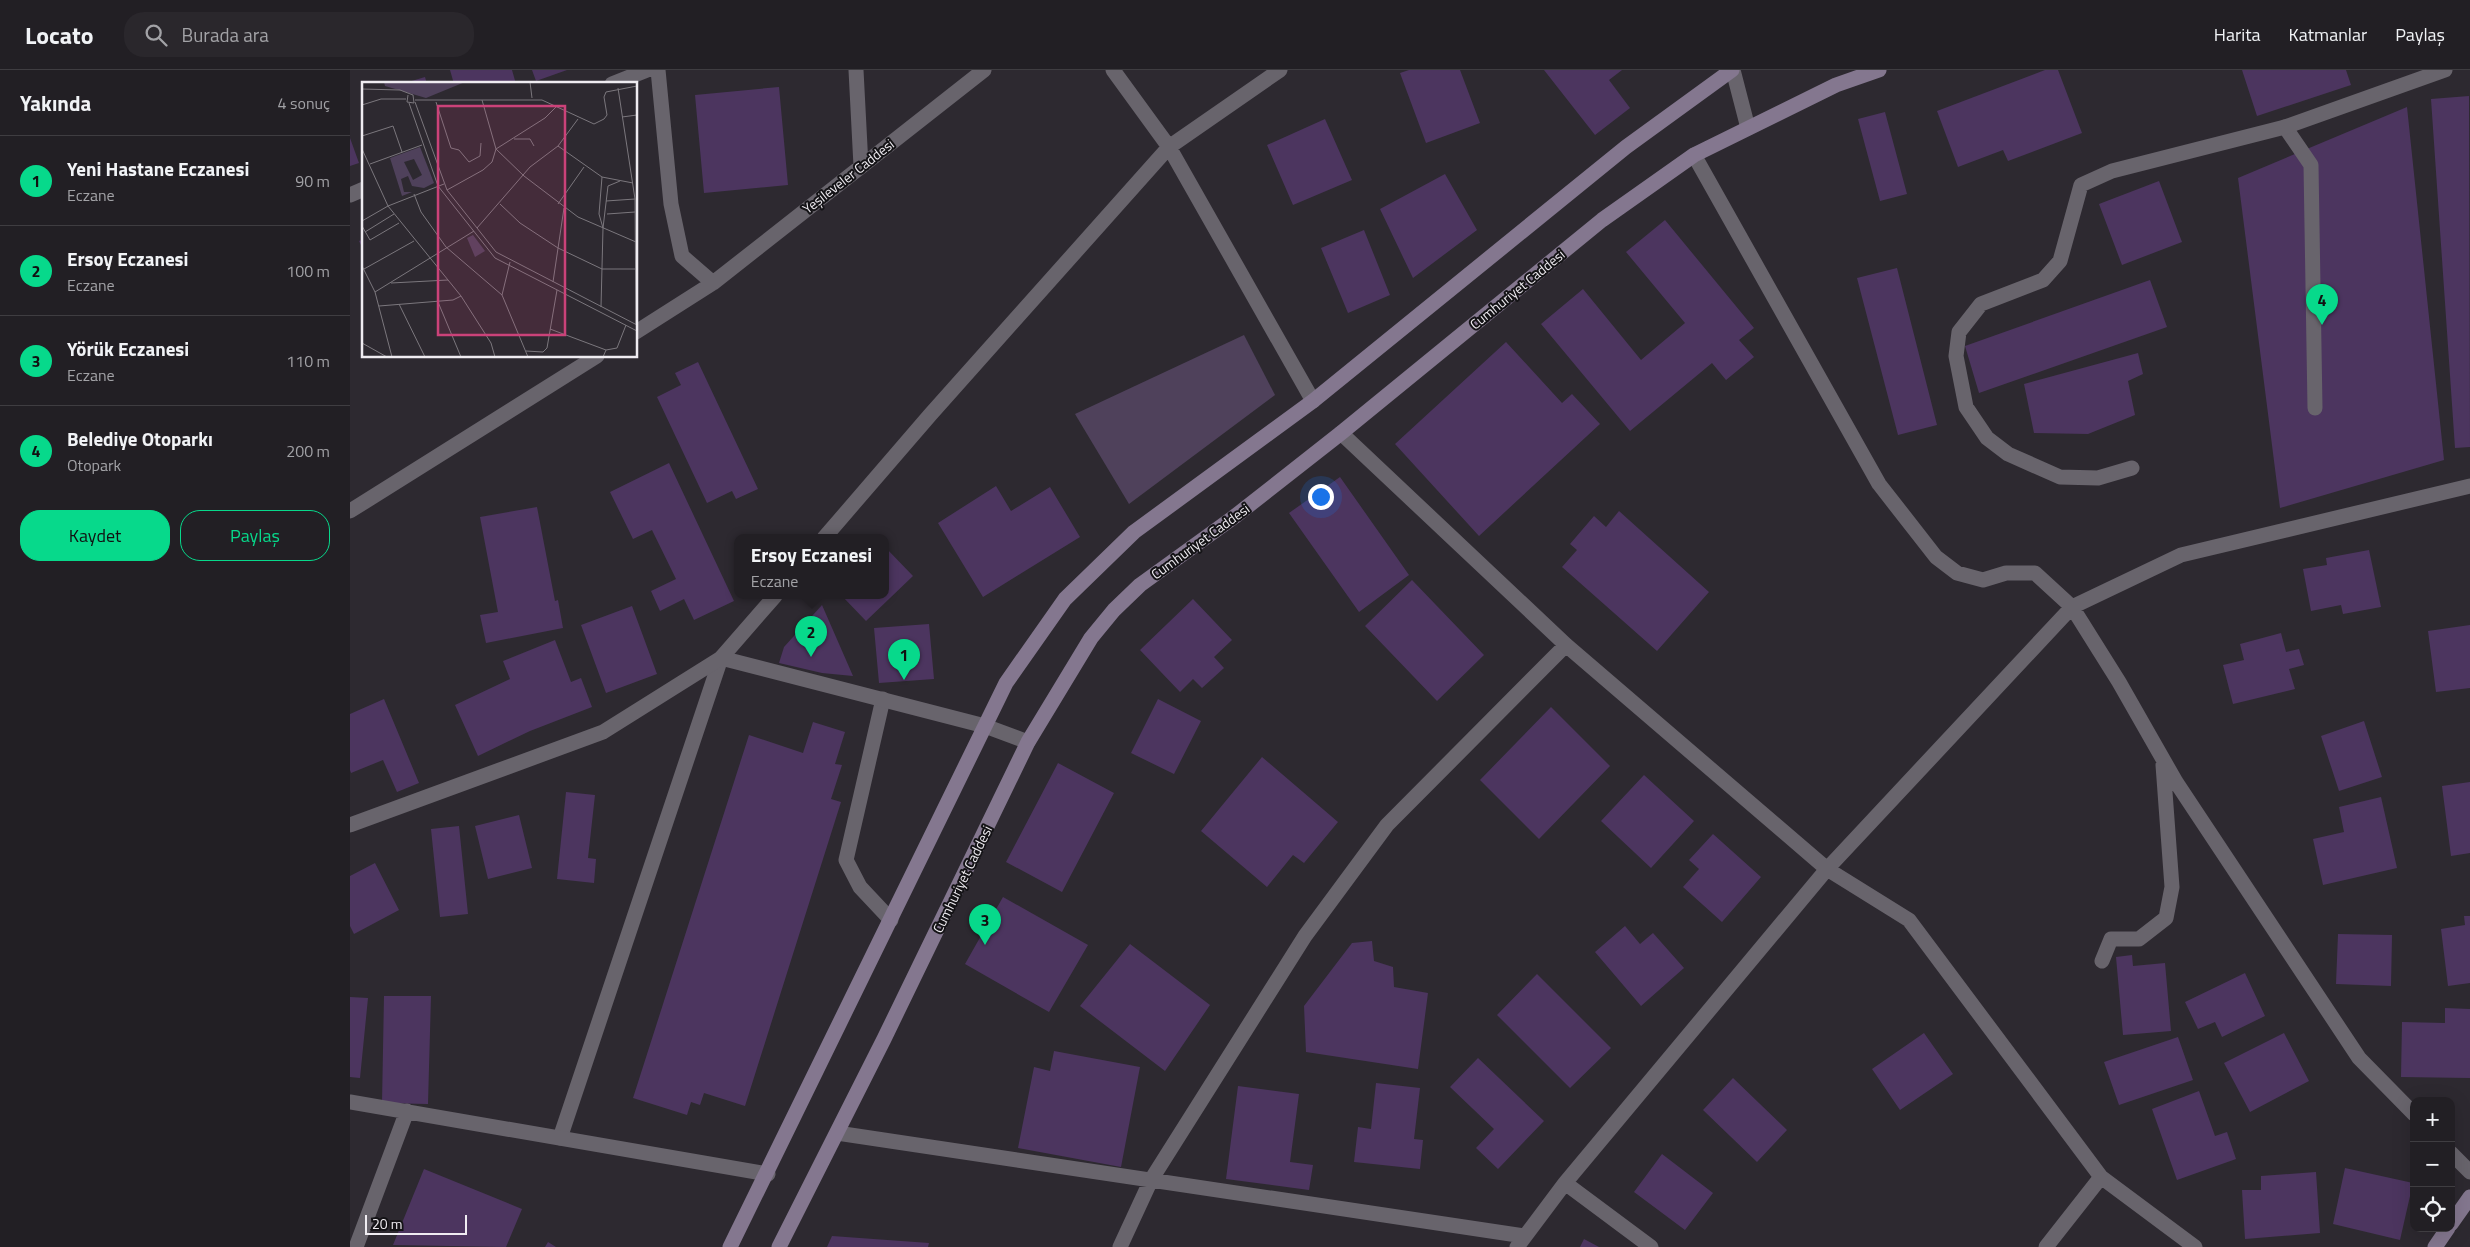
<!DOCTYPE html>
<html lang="tr">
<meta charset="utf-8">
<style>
:root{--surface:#221f24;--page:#2a272c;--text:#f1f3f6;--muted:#a2a2a6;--line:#3f3d41;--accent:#07d98b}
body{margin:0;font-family:"Titillium Web",sans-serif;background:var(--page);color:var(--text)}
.controls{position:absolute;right:15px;bottom:15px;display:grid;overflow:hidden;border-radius:10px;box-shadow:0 5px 20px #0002}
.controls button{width:45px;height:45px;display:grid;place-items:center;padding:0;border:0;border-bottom:1px solid var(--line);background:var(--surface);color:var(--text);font:25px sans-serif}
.scale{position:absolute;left:15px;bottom:12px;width:102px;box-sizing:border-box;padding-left:5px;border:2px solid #efecf1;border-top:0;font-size:14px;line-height:18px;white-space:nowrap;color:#efecf1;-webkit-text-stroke:4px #141316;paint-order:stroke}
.you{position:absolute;left:970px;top:426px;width:18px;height:18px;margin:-12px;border:4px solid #fff;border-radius:50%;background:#1a73e8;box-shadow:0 0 0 8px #1a73e833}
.badge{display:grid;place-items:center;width:32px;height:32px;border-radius:50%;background:var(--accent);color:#111;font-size:16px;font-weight:700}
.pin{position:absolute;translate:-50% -41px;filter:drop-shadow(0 1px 2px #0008)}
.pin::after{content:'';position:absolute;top:26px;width:18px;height:15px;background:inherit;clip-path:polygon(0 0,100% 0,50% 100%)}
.popup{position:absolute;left:384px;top:464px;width:155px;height:65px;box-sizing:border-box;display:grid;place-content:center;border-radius:10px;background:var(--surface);filter:drop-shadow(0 1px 4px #0005);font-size:16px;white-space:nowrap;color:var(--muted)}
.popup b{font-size:19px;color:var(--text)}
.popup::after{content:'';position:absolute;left:50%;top:100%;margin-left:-10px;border:10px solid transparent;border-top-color:var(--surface)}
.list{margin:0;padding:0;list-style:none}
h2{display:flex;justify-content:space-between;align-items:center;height:65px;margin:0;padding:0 20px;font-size:21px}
h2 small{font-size:16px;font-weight:400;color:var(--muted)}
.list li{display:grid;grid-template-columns:32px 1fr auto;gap:15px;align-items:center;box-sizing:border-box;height:90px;padding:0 20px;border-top:1px solid var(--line)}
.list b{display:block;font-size:19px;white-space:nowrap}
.list p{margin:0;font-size:16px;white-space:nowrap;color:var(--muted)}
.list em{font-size:16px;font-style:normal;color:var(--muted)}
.actions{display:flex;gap:10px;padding:15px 20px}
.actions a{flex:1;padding:11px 0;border:1px solid var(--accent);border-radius:20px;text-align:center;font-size:18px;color:var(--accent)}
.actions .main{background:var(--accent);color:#111}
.icon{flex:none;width:28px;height:28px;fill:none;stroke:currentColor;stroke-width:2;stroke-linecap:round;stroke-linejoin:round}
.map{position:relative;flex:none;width:2120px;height:1177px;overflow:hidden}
header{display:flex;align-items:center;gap:30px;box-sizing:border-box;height:70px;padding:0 25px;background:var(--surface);border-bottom:1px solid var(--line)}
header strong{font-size:24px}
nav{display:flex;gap:28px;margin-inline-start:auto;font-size:18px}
.search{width:350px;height:45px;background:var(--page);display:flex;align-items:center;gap:12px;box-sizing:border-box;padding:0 18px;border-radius:20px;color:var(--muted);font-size:19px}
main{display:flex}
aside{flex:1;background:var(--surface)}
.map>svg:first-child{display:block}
.green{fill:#4f415b}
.building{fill:#4c355f}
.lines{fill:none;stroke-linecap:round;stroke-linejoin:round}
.lane{stroke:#68646c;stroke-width:15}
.street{stroke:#68646c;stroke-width:15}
.secondary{stroke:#84778f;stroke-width:15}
.labels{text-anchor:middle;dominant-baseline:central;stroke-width:4;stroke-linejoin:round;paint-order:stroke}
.street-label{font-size:14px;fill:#efecf1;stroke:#141316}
.inset-road{fill:none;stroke:#7b777d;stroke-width:1}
.view{fill:#cb4279;fill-opacity:0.15;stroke:#cb4279;stroke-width:2.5}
.inset-edge{fill:none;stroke:#efecf1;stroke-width:2.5}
</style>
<header>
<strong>Locato</strong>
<div class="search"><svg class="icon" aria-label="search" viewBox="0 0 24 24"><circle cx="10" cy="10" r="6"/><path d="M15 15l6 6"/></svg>Burada ara</div>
<nav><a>Harita</a><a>Katmanlar</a><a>Paylaş</a></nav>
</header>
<main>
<aside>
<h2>Yakında<small>4 sonuç</small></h2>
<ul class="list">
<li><span class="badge">1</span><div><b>Yeni Hastane Eczanesi</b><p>Eczane</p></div><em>90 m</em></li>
<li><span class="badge">2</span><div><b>Ersoy Eczanesi</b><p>Eczane</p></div><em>100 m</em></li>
<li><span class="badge">3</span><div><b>Yörük Eczanesi</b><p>Eczane</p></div><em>110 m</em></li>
<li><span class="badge">4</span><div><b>Belediye Otoparkı</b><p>Otopark</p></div><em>200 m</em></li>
</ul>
<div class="actions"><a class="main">Kaydet</a><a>Paylaş</a></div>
</aside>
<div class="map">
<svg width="2120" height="1177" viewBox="0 0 2120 1177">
<rect width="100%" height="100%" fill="#2d2930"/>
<path class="green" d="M 894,265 L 925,325 L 779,434 L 725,344 Z"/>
<path class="building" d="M 100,0 L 162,0 L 166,14 L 104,14 Z
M 182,0 L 217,0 L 186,11 Z
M 1059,0 L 1110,0 L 1130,53 L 1076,73 L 1050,3 Z
M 1194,0 L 1272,0 L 1259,10 L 1280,38 L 1245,65 Z
M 1695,0 L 1708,0 L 1732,63 L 1658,91 L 1653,80 L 1608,97 L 1587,41 Z
M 1892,0 L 1996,0 L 2001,15 L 1907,46 Z
M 75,7 L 77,14 L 55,14 L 55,13 Z
M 429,17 L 438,115 L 354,123 L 345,25 Z
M 2119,26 L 2120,377 L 2105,378 L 2081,29 Z
M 2057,37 L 2094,390 L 1930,438 L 1888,108 Z
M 1535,42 L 1557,124 L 1530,131 L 1508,49 Z
M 975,49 L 1002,110 L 943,135 L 917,75 Z
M 0,68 L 9,93 L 0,96 Z
M 1095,104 L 1127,160 L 1063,208 L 1030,139 Z
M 1809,111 L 1832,172 L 1772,195 L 1749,134 Z
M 1315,150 L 1404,258 L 1389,270 L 1404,287 L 1376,310 L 1362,293 L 1280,361 L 1191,254 L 1233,219 L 1291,290 L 1335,253 L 1276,182 Z
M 1014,160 L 1040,225 L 998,243 L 971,178 Z
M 14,169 L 14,181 L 9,171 Z
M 1547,198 L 1587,355 L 1548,365 L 1507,208 Z
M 1800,210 L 1817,257 L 1629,323 L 1615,276 Z
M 1156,272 L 1212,333 L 1222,324 L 1250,354 L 1129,466 L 1045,374 Z
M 1788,283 L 1793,304 L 1778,311 L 1785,345 L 1738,364 L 1684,363 L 1674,314 Z
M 348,292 L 408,419 L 386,429 L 382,421 L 357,433 L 307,327 L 331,315 L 325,303 Z
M 319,393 L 384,531 L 344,550 L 334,529 L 310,541 L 301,521 L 326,509 L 302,460 L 283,469 L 260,422 Z
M 990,407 L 1059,505 L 1009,542 L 939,443 Z
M 646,416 L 661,441 L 700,417 L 730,467 L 633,527 L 588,453 Z
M 187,437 L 205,531 L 208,530 L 213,558 L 136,573 L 130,545 L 148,542 L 130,447 Z
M 1269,441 L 1359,522 L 1307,581 L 1212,497 L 1227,480 L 1220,474 L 1244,446 L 1256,457 Z
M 535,477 L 563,506 L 516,551 L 492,526 L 535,526 Z
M 2019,480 L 2031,537 L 1993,544 L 1991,535 L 1961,541 L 1953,499 L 1977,495 L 1976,488 Z
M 1062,510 L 1134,585 L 1087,631 L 1015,556 Z
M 843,529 L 882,570 L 864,587 L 874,598 L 852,618 L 843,609 L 830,622 L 790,580 Z
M 472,535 L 503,606 L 472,603 L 429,593 L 434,577 Z
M 282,536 L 307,604 L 256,623 L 231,555 Z
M 579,554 L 584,609 L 529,613 L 524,558 Z
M 2120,555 L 2120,618 L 2086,622 L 2078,561 Z
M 1931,563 L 1936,582 L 1949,579 L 1954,595 L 1939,599 L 1945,619 L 1883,634 L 1873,595 L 1894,590 L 1890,574 Z
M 205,570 L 221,612 L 231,608 L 242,637 L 180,661 L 128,686 L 105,635 L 160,609 L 153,591 Z
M 34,629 L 69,713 L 47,722 L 33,690 L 1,703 L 0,700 L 0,644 Z
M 808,629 L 851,651 L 824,704 L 781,683 Z
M 1201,637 L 1260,696 L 1189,769 L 1130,710 Z
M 2014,651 L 2032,707 L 1989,721 L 1971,666 Z
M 463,652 L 495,662 L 485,694 L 492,695 L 481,729 L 491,732 L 395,1036 L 354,1023 L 350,1035 L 341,1032 L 337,1045 L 283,1028 L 399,665 L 453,683 Z
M 912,687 L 988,752 L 954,793 L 943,785 L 917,817 L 851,761 Z
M 708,693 L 764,723 L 712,822 L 656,792 Z
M 1294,705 L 1344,751 L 1301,798 L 1251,751 Z
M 2120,712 L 2120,783 L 2101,786 L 2092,716 Z
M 216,722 L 245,725 L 238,788 L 246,789 L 244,813 L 207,809 Z
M 2031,727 L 2047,798 L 1973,815 L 1963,769 L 1994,762 L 1989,737 Z
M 169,745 L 182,798 L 138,809 L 125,756 Z
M 109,756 L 118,844 L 90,847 L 81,759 Z
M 1363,764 L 1411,807 L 1372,852 L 1333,817 L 1349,799 L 1339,790 Z
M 25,793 L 49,840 L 4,864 L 0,856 L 0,806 Z
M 653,827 L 738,875 L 699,942 L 615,894 Z
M 2114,846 L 2120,846 L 2120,913 L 2098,916 L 2091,859 L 2115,855 Z
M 1275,856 L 1290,874 L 1303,863 L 1334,898 L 1291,936 L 1245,882 Z
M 1988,864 L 2042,865 L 2041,916 L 1986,914 Z
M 1022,871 L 1024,891 L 1043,897 L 1044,917 L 1078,923 L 1068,999 L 956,982 L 954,936 L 1002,873 Z
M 780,874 L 860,935 L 815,1001 L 730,936 Z
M 1782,885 L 1783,896 L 1815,893 L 1821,961 L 1773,965 L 1766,887 Z
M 1895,903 L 1915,946 L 1872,967 L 1865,952 L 1848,959 L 1835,932 Z
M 1187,904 L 1261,978 L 1220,1018 L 1147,945 Z
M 34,926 L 81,926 L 78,1034 L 32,1033 Z
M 0,927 L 18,928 L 10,1008 L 0,1007 Z
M 2095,938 L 2120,939 L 2120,1008 L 2051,1007 L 2052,952 L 2095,953 Z
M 1574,963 L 1603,1004 L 1550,1040 L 1522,999 Z
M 1934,963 L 1959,1011 L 1900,1042 L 1874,993 Z
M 1828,967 L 1843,1010 L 1769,1035 L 1754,992 Z
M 704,981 L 790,997 L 771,1097 L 668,1078 L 684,997 L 700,1001 Z
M 1128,988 L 1194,1051 L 1148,1099 L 1126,1078 L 1144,1059 L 1100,1017 Z
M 1383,1008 L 1437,1060 L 1407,1092 L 1353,1040 Z
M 1026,1013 L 1070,1018 L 1064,1069 L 1073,1070 L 1070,1099 L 1004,1092 L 1008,1057 L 1021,1059 Z
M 888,1016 L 949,1024 L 940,1092 L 963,1095 L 959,1120 L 876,1109 Z
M 1849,1021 L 1865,1066 L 1877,1062 L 1886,1089 L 1827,1110 L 1802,1039 Z
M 1312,1084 L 1363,1123 L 1335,1160 L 1284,1122 Z
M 1995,1098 L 2063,1113 L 2050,1170 L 1983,1154 Z
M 74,1099 L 172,1139 L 156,1177 L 43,1175 Z
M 1966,1102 L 1970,1163 L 1895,1169 L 1892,1120 L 1911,1120 L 1911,1106 Z
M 482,1166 L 579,1173 L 578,1177 L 477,1177 Z
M 1234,1169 L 1249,1177 L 1230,1177 Z
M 198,1172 L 206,1177 L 195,1177 Z"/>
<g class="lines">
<path class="lane" d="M 1935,57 L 1961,95 L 1965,338
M 533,629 L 496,790 L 510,817 L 541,850
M 210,1068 L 371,588"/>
<path class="street" d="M 308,0 L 321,134 L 332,186 L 363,213
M 506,0 L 511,96
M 763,0 L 819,77 L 963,331
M 1383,0 L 1398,58
M 262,14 L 297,0
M 1344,85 L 1529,414 L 1586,487 L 1607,503 L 1633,510 L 1656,503 L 1685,503 L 1722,537 L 1769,612 L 1826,712 L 2009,988 L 2064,1044
M 0,125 L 14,119
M 286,262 L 363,213 L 634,0
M 991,363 L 1216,575 L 1477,799 L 1559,850 L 1751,1107 L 1845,1177
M 1782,398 L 1748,408 L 1710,407 L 1658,384 L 1637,368 L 1616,337 L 1606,286 L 1609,262 L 1631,234 L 1693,210 L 1710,191 L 1731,115 L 1762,101 L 1935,57 L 2095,0
M 0,441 L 247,286
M 474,468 L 580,345 L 819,77 L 930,0
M 371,588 L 635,656 L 678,672
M 0,755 L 253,662 L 371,588 L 425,526
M 1752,891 L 1761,869 L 1789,869 L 1816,848 L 1822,817 L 1813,695
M 0,1032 L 418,1104
M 487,1063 L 1174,1166
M 2101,1083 L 2120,1102
M 1215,1113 L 1301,1177
M 6,1177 L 57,1041
M 770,1177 L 801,1110 L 955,866 L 1037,755 L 1216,575
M 1167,1177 L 1215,1113 L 1477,799 L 1722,537 L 1831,485 L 2120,416
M 1696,1177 L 1751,1107"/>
<path class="secondary" d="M 2101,1154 L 2120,1127
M 380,1177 L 656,613 L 715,529 L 784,462 L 963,331 L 1276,77 L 1382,0
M 429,1177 L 534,969 L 678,672 L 741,568 L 764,540 L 790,515 L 884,447 L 991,363 L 1252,150 L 1344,85 L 1486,15 L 1529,0
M 2085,1177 L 2098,1158"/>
</g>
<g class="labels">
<g class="street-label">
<text transform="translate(498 106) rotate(-38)">Yeşileveler Caddesi</text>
<text transform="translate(1167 219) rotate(-39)">Cumhuriyet Caddesi</text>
<text transform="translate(850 471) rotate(-36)">Cumhuriyet Caddesi</text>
<text transform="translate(612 809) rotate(-64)">Cumhuriyet Caddesi</text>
</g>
</g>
<g transform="translate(12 12)">
<rect width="275" height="275" fill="#2d2930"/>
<path d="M 22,0 L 103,0 L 64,16 L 23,4 ZM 58,65 L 72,101 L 62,106 L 50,104 L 46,94 L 39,97 L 42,110 L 50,110 L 40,114 L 28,76 ZM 52,77 L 60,93 L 51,98 L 42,80 ZM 111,153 L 123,169 L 113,175 L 105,156 Z" fill="#4f415b" fill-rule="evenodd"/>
<path class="inset-road" d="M 168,0 L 170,16M 256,6 L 273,117 L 274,242M 0,7 L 38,8 L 51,13 L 52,21 L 45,20 L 46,13M 53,18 L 180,18 L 232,42 L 242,37 L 245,33 L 242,15 L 244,10 L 275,4M 120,18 L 134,67 L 162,94 L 216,135 L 274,160M 53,20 L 85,108 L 134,170 L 275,243M 74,20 L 89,66 L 97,68 L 107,80 L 118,74 L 119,61M 47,21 L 76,104 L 133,176 L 275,249M 0,23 L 19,17 L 44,17M 260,35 L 275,33M 0,54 L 31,44 L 40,70M 152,57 L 168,57 L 172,64M 196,64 L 240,95 L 271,101M 0,67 L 26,124 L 99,214 L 129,261 L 133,275M 8,82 L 60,63M 240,95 L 237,132 L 241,146 L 246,104 L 258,99M 85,108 L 121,88 L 130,80 L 134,67 L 183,36 L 195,24M 52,112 L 59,130 L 84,165 L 140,213 L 166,275M 244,119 L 273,117M 138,122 L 158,141 L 196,166 L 240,187 L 274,187M 196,122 L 222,85M 245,132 L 273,130M 0,139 L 26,124 L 82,102M 0,144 L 8,158 L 37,141M 115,146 L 168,85 L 196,64 L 216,37M 3,150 L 32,132M 0,184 L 13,210 L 30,275M 2,187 L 52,159M 191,200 L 202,126M 29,201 L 86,198M 13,210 L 112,149M 140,213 L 148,180M 76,220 L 99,275M 37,222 L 63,275M 17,224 L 91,218 L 99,214M 239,225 L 241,146M 188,247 L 244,268M 0,261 L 25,275M 164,269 L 181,270 L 185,266 L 195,208M 241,275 L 244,268 L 255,266 L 264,243"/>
<path class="view" d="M 76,24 L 203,24 L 203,253 L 76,253 Z"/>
<rect width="275" height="275" class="inset-edge"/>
</g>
</svg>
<div class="controls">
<button>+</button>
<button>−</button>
<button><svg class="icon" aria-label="locate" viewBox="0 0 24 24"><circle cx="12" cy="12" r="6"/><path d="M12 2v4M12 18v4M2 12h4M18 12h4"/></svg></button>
</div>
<div class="scale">20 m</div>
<div class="you"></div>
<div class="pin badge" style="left:554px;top:610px">1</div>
<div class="pin badge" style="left:461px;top:587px">2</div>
<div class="popup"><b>Ersoy Eczanesi</b>Eczane</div>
<div class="pin badge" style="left:635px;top:875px">3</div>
<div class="pin badge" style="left:1972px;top:255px">4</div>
</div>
</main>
